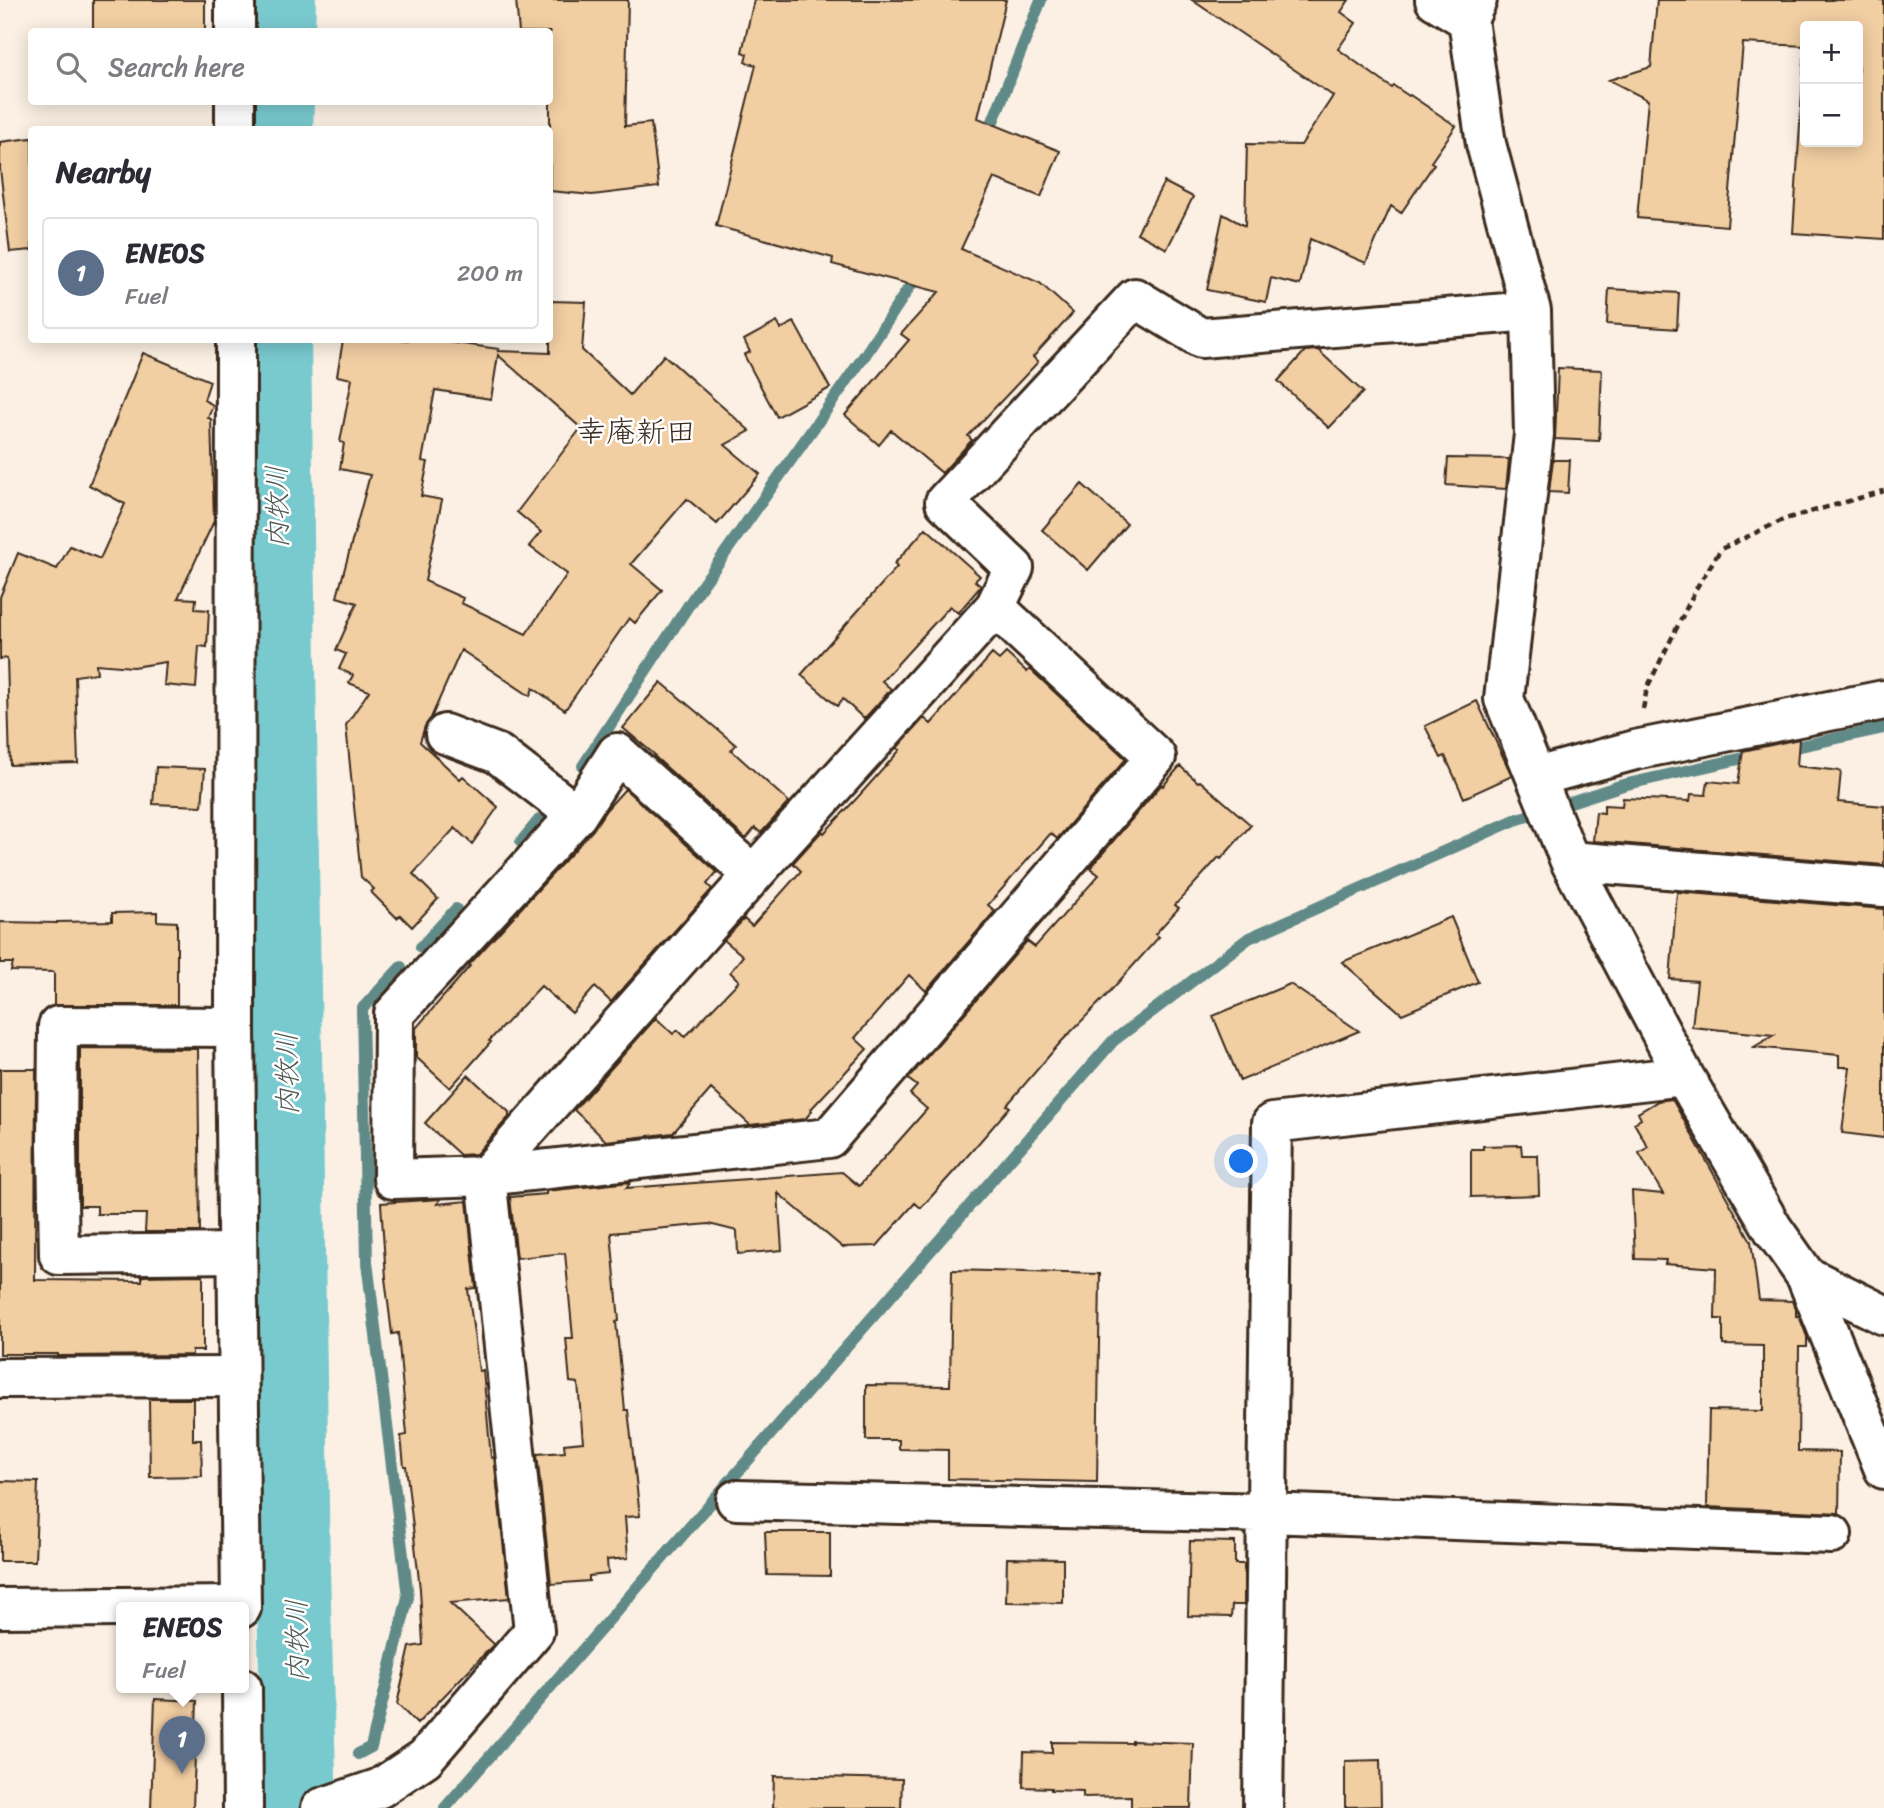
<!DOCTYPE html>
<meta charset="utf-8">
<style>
:root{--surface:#fff;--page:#f7f7f7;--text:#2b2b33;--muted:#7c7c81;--line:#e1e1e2;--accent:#d93025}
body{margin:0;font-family:Sriracha,"Klee One",sans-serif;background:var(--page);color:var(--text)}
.controls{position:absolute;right:21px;top:21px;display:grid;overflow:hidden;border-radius:7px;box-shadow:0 4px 18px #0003}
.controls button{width:63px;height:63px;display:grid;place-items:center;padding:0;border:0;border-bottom:2px solid var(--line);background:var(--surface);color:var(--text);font:35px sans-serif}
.you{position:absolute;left:1242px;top:1162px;width:24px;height:24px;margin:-18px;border:5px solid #fff;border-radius:50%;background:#1a73e8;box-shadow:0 0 0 10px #1a73e833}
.badge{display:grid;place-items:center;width:46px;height:46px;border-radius:50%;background:var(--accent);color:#fff;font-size:23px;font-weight:700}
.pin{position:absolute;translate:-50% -58px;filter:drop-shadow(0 2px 4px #0008)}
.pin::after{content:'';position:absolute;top:37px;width:24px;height:21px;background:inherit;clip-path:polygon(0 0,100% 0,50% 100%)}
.popup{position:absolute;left:116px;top:1602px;width:133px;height:91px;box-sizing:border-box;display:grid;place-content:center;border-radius:7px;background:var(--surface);filter:drop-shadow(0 2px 5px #0005);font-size:23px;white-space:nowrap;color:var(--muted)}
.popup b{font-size:26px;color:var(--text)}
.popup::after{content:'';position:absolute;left:50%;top:100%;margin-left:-14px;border:14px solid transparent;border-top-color:var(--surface)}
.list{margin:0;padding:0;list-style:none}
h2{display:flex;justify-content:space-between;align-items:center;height:91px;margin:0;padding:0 28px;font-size:30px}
h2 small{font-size:23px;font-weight:400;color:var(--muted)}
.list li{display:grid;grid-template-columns:46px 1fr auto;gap:21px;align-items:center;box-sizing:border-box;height:112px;margin:0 14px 14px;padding:0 14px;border:2px solid var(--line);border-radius:7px}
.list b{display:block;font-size:26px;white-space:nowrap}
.list p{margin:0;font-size:23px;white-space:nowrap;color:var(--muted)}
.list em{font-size:23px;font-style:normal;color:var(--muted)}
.icon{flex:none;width:38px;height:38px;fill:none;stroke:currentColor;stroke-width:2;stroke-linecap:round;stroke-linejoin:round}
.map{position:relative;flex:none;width:1884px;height:1808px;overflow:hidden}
.search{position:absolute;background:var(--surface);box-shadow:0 4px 18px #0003;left:28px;top:28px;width:525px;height:77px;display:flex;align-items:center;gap:18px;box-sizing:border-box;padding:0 24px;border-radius:7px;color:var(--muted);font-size:26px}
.panel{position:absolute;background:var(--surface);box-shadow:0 4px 18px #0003;left:28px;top:126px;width:525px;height:217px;border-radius:7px}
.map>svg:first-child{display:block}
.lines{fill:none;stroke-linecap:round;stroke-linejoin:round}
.stream{stroke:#608a88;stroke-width:12}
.river{stroke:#79cacf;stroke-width:74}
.building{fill:#f2cea3;stroke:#3b2a1e;stroke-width:2;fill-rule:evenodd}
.street-casing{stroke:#3b2a1e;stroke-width:44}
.secondary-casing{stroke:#3b2a1e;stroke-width:44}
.path{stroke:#3b2a1e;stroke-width:4.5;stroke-dasharray:7 5;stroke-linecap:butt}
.street{stroke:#fff;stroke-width:38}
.secondary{stroke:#fff;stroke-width:38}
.labels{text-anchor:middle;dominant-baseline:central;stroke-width:5;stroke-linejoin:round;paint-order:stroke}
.water-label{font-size:28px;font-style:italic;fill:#4e5a53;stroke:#fff}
.quarter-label{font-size:30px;fill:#3b2a1e;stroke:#fff}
</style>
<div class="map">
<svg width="1884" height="1808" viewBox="0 0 1884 1808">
<rect width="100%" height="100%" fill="#fbf0e3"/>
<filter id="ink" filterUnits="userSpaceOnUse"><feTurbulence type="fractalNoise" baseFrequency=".0143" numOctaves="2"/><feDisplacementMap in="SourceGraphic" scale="14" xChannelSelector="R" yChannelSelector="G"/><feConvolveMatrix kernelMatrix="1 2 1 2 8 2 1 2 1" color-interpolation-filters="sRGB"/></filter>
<g filter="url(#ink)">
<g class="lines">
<path class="stream" d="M 986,139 L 1041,0
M 1782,750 L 1884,728
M 583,766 L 694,597 L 865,355 L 920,271
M 521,842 L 539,820
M 421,947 L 456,909
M 358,1754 L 371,1747 L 408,1597 L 367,1262 L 362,1009 L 401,967
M 299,1766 L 326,1763
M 445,1808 L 1113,1041 L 1249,938 L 1515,820 L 1623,785 L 1757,755"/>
<path class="river" d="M 278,32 L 279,0
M 276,130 L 277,102
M 274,340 L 293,1570 L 300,1808"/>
</g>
<path class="building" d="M 93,0 L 205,0 L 205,32 L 93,32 Z
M 516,0 L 628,0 L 625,126 L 651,123 L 659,187 L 592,195 L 550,191 L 550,32 L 519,32 Z
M 754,0 L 1006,0 L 978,118 L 1060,151 L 1041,197 L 994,178 L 961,249 L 1040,283 L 1073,313 L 1033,357 L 1038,362 L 968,436 L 972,440 L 942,473 L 891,430 L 879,445 L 845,415 L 909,340 L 901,334 L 939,292 L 832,264 L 833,258 L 716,226 L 756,65 L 745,62 L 747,54 L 742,52 Z
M 1192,0 L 1349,0 L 1341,12 L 1356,23 L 1338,49 L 1392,88 L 1394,86 L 1409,96 L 1410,95 L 1456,126 L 1431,162 L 1434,164 L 1401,213 L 1391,206 L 1366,263 L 1310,239 L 1300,285 L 1271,278 L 1266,302 L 1207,290 L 1223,214 L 1245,226 L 1247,144 L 1301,145 L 1333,96 Z
M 1657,0 L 1884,0 L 1884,239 L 1793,233 L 1805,46 L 1743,43 L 1727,226 L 1637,218 L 1648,100 L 1609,80 L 1651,67 ZM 1805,26 L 1858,26 L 1858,142 L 1805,142 Z
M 32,138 L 32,250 L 10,252 L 0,169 L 0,142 Z
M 1164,182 L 1193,197 L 1167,249 L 1137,233 Z
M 1609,289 L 1679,293 L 1677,329 L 1607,324 Z
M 550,301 L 586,302 L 582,350 L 630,395 L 664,355 L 750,431 L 725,445 L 760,474 L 717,524 L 687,499 L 631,564 L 662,590 L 635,623 L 629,618 L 565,710 L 533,688 L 530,696 L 461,650 L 431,718 L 425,726 L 420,742 L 460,779 L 463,776 L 498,807 L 472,844 L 455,828 L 413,874 L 438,899 L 412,927 L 400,915 L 397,918 L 371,892 L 374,889 L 361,877 L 346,725 L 369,691 L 349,683 L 353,675 L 339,669 L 346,654 L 336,650 L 357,603 L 337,597 L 370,475 L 340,469 L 344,443 L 340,442 L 352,379 L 337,376 L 343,340 L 434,340 L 499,349 L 498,351 L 550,353 ZM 498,355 L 581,428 L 517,512 L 541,532 L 529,546 L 567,574 L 526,634 L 461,603 L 463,598 L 425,581 L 442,500 L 421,496 L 428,462 L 422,461 L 435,390 L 491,399 Z
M 777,322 L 781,329 L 794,322 L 830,388 L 777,417 L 744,355 L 750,352 L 744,340 Z
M 1318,350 L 1363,392 L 1329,428 L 1278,381 L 1305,351 Z
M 143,353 L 210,381 L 204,400 L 213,405 L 208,418 L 211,419 L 214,521 L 178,598 L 196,599 L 195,609 L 209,610 L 207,647 L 199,646 L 196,688 L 164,685 L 166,662 L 133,667 L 96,664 L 97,673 L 75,676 L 78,763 L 10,765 L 7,658 L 0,659 L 0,597 L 18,553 L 57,569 L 70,546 L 100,559 L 125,504 L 89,485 Z
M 1558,368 L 1602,370 L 1599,441 L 1555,439 Z
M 1448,458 L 1509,459 L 1506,489 L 1446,485 Z
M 1553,460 L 1570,460 L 1568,493 L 1549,492 Z
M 1082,484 L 1127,524 L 1088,570 L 1042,530 Z
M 926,528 L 980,576 L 975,581 L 981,586 L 958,613 L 950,606 L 882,681 L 891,689 L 864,719 L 843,699 L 837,706 L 801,675 L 897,567 L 894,564 Z
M 1006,653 L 1027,672 L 1030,669 L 1126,759 L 1057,839 L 1051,833 L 988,905 L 995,911 L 926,991 L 909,975 L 855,1038 L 867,1049 L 811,1109 L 812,1111 L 805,1119 L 750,1125 L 711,1089 L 673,1133 L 606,1141 L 574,1110 L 656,1018 L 673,1034 L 678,1030 L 685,1037 L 739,981 L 730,972 L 743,956 L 724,940 L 744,919 L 752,926 L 801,871 L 793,863 L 822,831 L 824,833 L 857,798 L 900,750 L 897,748 L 924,718 L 931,724 L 992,654 L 999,660 Z
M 661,682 L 736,745 L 731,750 L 789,802 L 761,833 L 755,828 L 746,839 L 654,756 L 655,755 L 623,728 Z
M 1477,701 L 1512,776 L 1464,798 L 1445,756 L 1441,758 L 1425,726 Z
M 1799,739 L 1797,766 L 1841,771 L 1838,802 L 1884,806 L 1884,865 L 1593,841 L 1596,812 L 1604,813 L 1604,805 L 1622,806 L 1623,798 L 1690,801 L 1691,794 L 1706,795 L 1708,781 L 1738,784 L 1743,751 Z
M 1180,766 L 1198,782 L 1200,781 L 1251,825 L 1221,859 L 1219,857 L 1175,905 L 1179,908 L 1155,934 L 1159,937 L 1105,997 L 1060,1043 L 1007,1105 L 1010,1107 L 957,1168 L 921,1208 L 915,1203 L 877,1246 L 842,1247 L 778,1193 L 782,1250 L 738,1254 L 737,1231 L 709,1224 L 611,1233 L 619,1321 L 616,1322 L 625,1410 L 628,1410 L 640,1516 L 625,1517 L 628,1558 L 607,1560 L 608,1574 L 589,1576 L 589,1581 L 551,1584 L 537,1454 L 565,1452 L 564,1444 L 583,1442 L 578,1383 L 570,1382 L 566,1338 L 573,1338 L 565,1253 L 517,1258 L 510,1197 L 546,1194 L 546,1191 L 631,1182 L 626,1188 L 842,1172 L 859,1186 L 927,1109 L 910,1094 L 917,1086 L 908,1079 L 1027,941 L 1035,947 L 1099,875 L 1090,868 L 1162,784 L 1163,786 Z
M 156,767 L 205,769 L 202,806 L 153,804 Z
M 625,789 L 717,872 L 707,884 L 712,889 L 611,1002 L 595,987 L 572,1013 L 541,986 L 489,1041 L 491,1042 L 450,1088 L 416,1057 L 416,1028 L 470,966 L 469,965 L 593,830 L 606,810 Z
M 1677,892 L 1884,909 L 1884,1138 L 1842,1133 L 1850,1067 L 1839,1067 L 1839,1055 L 1754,1047 L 1774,1035 L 1692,1027 L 1697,981 L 1670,979 Z
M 157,912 L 157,921 L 177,922 L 177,1005 L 54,1005 L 54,972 L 11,971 L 13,963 L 0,963 L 0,922 L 57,923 L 57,922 L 112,921 L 112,913 Z
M 1451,917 L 1478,982 L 1402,1014 L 1342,962 Z
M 1290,984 L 1359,1031 L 1240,1081 L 1213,1016 Z
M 80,1048 L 198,1049 L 200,1232 L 145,1232 L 146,1214 L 97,1214 L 97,1206 L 80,1206 Z
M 0,1069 L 36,1069 L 35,1280 L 142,1281 L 142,1276 L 203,1275 L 203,1351 L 192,1351 L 192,1355 L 58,1356 L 58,1354 L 0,1354 Z
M 468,1075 L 509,1112 L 509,1117 L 476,1154 L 460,1155 L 425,1123 Z
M 1672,1099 L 1751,1241 L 1759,1300 L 1792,1301 L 1796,1309 L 1796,1316 L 1799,1316 L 1807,1337 L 1807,1347 L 1799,1347 L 1798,1451 L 1840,1452 L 1839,1513 L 1707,1507 L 1709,1410 L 1763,1411 L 1763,1346 L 1723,1345 L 1723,1319 L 1715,1319 L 1716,1268 L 1665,1264 L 1666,1260 L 1635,1259 L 1632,1191 L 1663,1194 L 1639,1153 L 1648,1147 L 1634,1123 L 1641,1119 L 1638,1113 L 1658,1101 Z
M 1521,1145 L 1522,1155 L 1538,1155 L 1539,1195 L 1471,1197 L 1471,1149 L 1483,1149 L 1483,1146 Z
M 441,1199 L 437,1204 L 467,1201 L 476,1288 L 468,1289 L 479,1371 L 483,1370 L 491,1458 L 494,1457 L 509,1598 L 450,1603 L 494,1644 L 417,1724 L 397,1704 L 410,1647 L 423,1645 L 420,1589 L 406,1466 L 404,1466 L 401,1436 L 407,1435 L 398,1333 L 392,1334 L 385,1278 L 386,1278 L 381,1203 Z
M 952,1270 L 1100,1274 L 1097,1482 L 948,1479 L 948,1450 L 899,1449 L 899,1440 L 866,1440 L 866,1385 L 950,1386 Z
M 149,1399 L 193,1399 L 193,1440 L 201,1440 L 202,1476 L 150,1477 Z
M 0,1481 L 38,1482 L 35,1561 L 0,1561 Z
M 765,1532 L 830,1532 L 830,1576 L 767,1575 Z
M 1190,1541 L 1235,1542 L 1235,1564 L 1244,1564 L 1244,1605 L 1232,1605 L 1231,1617 L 1188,1616 Z
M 1007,1558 L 1063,1559 L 1063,1603 L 1006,1602 Z
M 155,1699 L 197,1701 L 193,1808 L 151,1808 Z
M 1132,1741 L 1193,1743 L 1191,1808 L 1131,1808 L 1131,1796 L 1083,1797 L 1083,1791 L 1051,1790 L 1051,1788 L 1023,1787 L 1024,1752 L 1052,1753 L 1052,1742 L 1132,1743 Z
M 1380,1760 L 1381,1806 L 1345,1807 L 1345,1761 Z
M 774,1776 L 902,1779 L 901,1808 L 773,1808 Z"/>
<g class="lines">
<defs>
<path id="street" d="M 1435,0 L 1468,20
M 1477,0 L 1468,20 L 1486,144 L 1531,311 L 1534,434 L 1504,699 L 1570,861 L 1684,1076 L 1773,1229 L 1806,1276 L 1884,1469
M 445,734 L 498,754 L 577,815
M 1536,777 L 1635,750 L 1884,700
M 1570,861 L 1884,887
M 753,875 L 617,753 L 577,815 L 394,1014 L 393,1179 L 486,1176 L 829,1138 L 1156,757 L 995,607
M 235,1027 L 58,1026 L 57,1146 L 59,1255 L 237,1253
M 1806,1276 L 1884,1315
M 0,1378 L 238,1377
M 736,1500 L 1267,1513 L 1832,1534
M 0,1608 L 241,1606
M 321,1808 L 380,1788 L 425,1758 L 534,1631 L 486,1176 L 753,875 L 995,607 L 1014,568 L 945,502 L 1135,298 L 1201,338 L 1531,311
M 1263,1808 L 1272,1123 L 1684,1076"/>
<path id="secondary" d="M 235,0 L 235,32
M 235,102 L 235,130
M 236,340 L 235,1027 L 241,1608
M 242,1688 L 243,1808"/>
</defs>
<use href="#street" class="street-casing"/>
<use href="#secondary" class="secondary-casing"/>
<path class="path" d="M 1643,709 L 1647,688 L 1697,587 L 1721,549 L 1785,519 L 1884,491"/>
<use href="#street" class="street"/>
<use href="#secondary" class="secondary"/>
</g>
</g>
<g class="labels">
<g class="water-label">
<text transform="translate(277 507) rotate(-91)">内牧川</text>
<text transform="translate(287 1074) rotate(-91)">内牧川</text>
<text transform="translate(297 1641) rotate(-91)">内牧川</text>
</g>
<g class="quarter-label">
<text x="636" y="432">幸庵新田</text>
</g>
</g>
</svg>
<div class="controls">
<button>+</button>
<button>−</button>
</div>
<div class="you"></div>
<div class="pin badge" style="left:182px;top:1774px;background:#5c6f8a">1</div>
<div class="popup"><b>ENEOS</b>Fuel</div>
<div class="search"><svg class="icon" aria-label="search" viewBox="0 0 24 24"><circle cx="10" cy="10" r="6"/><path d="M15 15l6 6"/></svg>Search here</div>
<section class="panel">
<h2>Nearby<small></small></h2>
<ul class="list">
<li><span class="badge" style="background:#5c6f8a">1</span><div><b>ENEOS</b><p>Fuel</p></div><em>200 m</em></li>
</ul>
</section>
</div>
